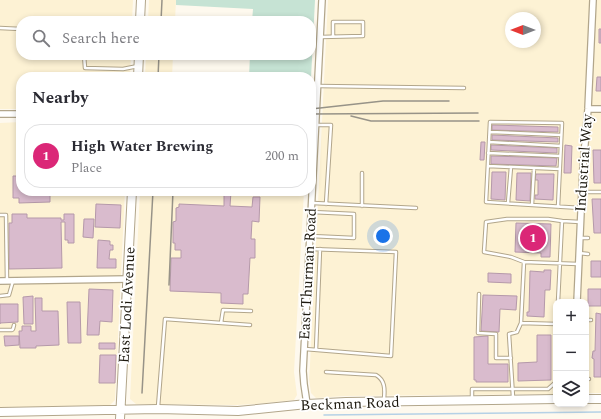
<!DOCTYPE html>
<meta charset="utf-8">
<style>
:root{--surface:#fff;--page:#f2f2f3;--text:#2b2b33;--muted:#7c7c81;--line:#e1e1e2;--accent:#db2777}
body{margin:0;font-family:Spectral,serif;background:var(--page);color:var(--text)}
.controls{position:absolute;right:12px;bottom:12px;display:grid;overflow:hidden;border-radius:8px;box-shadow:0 2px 6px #0003}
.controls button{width:36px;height:36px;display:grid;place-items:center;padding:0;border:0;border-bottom:1px solid var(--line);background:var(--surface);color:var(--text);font:20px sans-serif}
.compass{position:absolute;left:505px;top:12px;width:36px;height:36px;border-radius:50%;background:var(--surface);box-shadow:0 2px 6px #0003;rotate:270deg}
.you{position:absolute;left:383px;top:236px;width:14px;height:14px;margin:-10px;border:3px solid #fff;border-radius:50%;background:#1a73e8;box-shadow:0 0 0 6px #1a73e833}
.badge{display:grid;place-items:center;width:26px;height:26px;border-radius:50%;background:var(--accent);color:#fff;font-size:13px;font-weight:700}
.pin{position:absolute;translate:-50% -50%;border:2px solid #fff;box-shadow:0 1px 4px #0006}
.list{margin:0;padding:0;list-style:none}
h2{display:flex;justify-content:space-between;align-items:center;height:52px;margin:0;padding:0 16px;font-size:17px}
h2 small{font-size:13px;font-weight:400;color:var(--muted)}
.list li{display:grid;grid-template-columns:26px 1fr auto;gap:12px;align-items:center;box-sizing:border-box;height:64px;margin:0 8px 8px;padding:0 8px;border:1px solid var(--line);border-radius:16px}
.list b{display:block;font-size:15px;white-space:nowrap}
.list p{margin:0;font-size:13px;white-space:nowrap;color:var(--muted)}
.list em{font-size:13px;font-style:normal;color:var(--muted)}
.icon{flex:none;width:22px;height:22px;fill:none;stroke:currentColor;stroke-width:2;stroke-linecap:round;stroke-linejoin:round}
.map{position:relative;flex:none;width:601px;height:419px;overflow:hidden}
.search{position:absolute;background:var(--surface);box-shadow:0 2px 6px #0003;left:16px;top:16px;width:300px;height:44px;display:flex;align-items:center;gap:10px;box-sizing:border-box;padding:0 14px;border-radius:16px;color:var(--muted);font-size:15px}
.panel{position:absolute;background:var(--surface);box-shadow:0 2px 6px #0003;left:16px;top:72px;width:300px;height:124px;border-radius:16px}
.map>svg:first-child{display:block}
.built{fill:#fdf2d4;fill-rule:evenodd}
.green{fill:#c6e3d4}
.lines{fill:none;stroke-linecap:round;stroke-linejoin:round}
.stream{stroke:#b5d1e6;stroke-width:1.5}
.building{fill:#d9bbcd;stroke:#b599aa}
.lane-casing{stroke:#b2a68b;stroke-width:4.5}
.street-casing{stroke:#b2a68b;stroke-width:8}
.secondary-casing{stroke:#b2a68b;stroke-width:10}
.lane{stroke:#fff;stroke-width:2.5}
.street{stroke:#fff;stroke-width:5.5}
.secondary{stroke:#fff;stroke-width:8}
.rail{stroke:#979388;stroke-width:1.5}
.labels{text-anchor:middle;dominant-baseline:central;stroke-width:3.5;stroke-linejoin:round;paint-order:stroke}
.street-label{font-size:15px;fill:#1e1a10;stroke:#fff}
</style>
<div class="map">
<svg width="601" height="419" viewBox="0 0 601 419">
<rect width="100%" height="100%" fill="#fef9ee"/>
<path class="built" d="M 0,0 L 133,0 L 132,21 L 21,21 L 21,55 L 131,55 L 130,77 L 21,77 L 21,109 L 0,109 Z
M 149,0 L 176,0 L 175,21 L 148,21 Z
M 328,0 L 601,0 L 601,393 L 586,393 L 586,302 L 556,302 L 556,394 L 345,396 L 316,398 L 311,393 L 309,379 L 310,365 ZM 511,18 L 535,18 L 535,42 L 511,42 Z
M 146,55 L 173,55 L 172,77 L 145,77 Z
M 21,122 L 21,191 L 125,191 L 115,400 L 109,406 L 0,408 L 0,123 Z
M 140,191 L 304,191 L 294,372 L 297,395 L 294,400 L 256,404 L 236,405 L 136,404 L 130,399 Z"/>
<path class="green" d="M 176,0 L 315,0 L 311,78 L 311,77 L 288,77 L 261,75 L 258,77 L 249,77 L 250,55 L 311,55 L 311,21 L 252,21 L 253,9 L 176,5 Z"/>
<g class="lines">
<path class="stream" d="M 324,415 L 601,412"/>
</g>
<path class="building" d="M 599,29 L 601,29 L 601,43 L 599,43 Z
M 597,77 L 601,77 L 601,91 L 596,91 Z
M 492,125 L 558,127 L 558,132 L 492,130 Z
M 492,135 L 558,138 L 558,142 L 492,140 Z
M 481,142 L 485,142 L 484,160 L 480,160 Z
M 491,145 L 557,148 L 557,153 L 491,150 Z
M 565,145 L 572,146 L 571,173 L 564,173 Z
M 593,150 L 601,150 L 601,183 L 594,183 Z
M 491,156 L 557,158 L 556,166 L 491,164 Z
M 492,172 L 506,172 L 505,200 L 491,199 Z
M 517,173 L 531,173 L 530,201 L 516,200 Z
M 536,174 L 554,174 L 553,200 L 535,199 L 535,195 L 538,195 L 538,180 L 535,180 Z
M 13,176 L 21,176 L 21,191 L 50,191 L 50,202 L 19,203 L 19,198 L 13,198 Z
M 224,192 L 231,192 L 230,206 L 252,207 L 253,197 L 260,197 L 259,222 L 252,221 L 251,239 L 255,239 L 255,258 L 250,258 L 248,294 L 243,294 L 243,304 L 221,303 L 221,293 L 170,291 L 171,258 L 181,258 L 181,250 L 175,250 L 175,243 L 173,243 L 173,222 L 176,221 L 176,208 L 179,207 L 179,204 L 224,206 Z
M 592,199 L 601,199 L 601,233 L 594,233 Z
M 96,204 L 121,205 L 120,228 L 95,227 Z
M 12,214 L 27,214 L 27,218 L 61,218 L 61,220 L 64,220 L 64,214 L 74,214 L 74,243 L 68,243 L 68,240 L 65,240 L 65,222 L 61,222 L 62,268 L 9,269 L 9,223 L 12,223 Z
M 84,219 L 94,219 L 93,238 L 83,237 Z
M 516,223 L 551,224 L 550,257 L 541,257 L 541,253 L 515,252 Z
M 98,240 L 110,241 L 110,245 L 113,245 L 113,250 L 110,250 L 109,259 L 116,259 L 116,268 L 97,268 Z
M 591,261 L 601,261 L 601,277 L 591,277 Z
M 544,270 L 551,270 L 550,290 L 545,290 L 544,317 L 527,316 L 527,312 L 529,312 L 530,271 L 544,272 Z
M 488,273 L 511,274 L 511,283 L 488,282 Z
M 89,289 L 113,290 L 112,322 L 100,321 L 99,335 L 87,335 Z
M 588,289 L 601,289 L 601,306 L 588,306 Z
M 483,295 L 517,296 L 516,310 L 500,309 L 499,332 L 481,331 Z
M 33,296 L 33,324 L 24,324 L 23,297 Z
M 35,298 L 42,298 L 42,311 L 58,311 L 59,345 L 36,346 L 36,348 L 20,348 L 19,331 L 22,331 L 22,326 L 31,326 L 31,331 L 36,331 Z
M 67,302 L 80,302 L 81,343 L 68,343 Z
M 0,304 L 18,304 L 18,322 L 0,323 L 0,324 Z
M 596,313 L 601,314 L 601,377 L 594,377 L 594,359 L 592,358 L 593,351 L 595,351 Z
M 537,335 L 551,335 L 551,380 L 518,381 L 518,363 L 537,362 Z
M 4,336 L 19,336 L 19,345 L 5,346 Z
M 488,336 L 488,364 L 508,364 L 508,382 L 476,382 L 476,380 L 474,380 L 474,337 Z
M 99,343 L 115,343 L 115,349 L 99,349 Z
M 100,355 L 116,355 L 115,383 L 99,383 Z"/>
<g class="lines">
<defs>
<path id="lane" d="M 0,28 L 21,29
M 321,37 L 363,36 L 363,22 L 333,22 L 333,36
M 84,55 L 85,68 L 123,69 L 138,66
M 319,86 L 464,88
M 316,125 L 331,125 L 326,204
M 490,132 L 561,135
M 489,142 L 561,146
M 488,153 L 560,156
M 488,166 L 560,169
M 362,173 L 362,206
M 582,192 L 601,192
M 313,203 L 416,208
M 508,203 L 511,167
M 532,205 L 534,168
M 558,207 L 562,123 L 490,122 L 486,202 L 581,208
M 0,215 L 6,215 L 7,280
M 311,236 L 354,238 L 354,214 L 312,212
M 580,238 L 588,238
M 579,253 L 588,254
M 524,262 L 511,257 L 484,252 L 486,222 L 507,219 L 548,219 L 562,221
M 479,294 L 478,333 L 496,334 L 496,358 L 511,358
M 0,296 L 9,295 L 13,281
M 558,302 L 562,221 L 580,222
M 586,320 L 591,320
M 221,323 L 223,310 L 251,311
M 556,324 L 521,323 L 524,262 L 578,264
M 0,330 L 12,330 L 13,329 L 14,325
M 305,349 L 391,356 L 396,252 L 310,249
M 316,350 L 320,249
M 326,372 L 376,375 C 385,380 385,389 384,399
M 586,379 L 589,379
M 513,397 L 509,334 L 517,332 L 521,323
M 472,398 L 472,389 L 548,389 L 556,382
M 158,407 L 165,319 L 250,325"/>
<path id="street" d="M 588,109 L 601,109
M 0,114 L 21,114
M 0,281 L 128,279
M 577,302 L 583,167 L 588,109 L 593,0
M 307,404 L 304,384 L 303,371 L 322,0"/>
<path id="secondary" d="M 140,21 L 141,0
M 138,77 L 139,55
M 586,399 L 601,399
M 0,412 L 158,409 L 238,411 L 307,404 L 346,402 L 556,399
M 120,419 L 132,191"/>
</defs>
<use href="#lane" class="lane-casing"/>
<use href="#street" class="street-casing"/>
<use href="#secondary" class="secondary-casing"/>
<use href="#lane" class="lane"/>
<use href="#street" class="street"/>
<use href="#secondary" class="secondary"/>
<path class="rail" d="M 161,21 L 162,0
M 158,77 L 159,55
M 311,109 L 383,101 L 449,101
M 311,114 L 478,113
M 351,116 L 371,121 L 479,121
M 169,285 L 173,191
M 142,393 L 153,191"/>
</g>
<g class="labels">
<g class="street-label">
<text transform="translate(584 163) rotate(-86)">Industrial Way</text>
<text transform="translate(308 274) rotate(-87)">East Thurman Road</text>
<text transform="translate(127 305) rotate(-87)">East Lodi Avenue</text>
<text transform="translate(350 404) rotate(-2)">Beckman Road</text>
</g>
</g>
</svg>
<div class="controls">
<button>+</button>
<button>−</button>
<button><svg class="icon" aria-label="layers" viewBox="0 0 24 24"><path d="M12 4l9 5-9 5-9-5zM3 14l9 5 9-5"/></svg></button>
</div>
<svg class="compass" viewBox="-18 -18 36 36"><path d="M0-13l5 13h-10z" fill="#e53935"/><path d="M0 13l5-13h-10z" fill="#7c7c81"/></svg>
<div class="you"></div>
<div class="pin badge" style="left:533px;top:238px">1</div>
<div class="search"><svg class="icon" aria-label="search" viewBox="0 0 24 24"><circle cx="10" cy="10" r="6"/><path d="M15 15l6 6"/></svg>Search here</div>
<section class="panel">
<h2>Nearby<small></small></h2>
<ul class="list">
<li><span class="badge">1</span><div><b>High Water Brewing</b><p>Place</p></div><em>200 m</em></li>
</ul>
</section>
</div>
